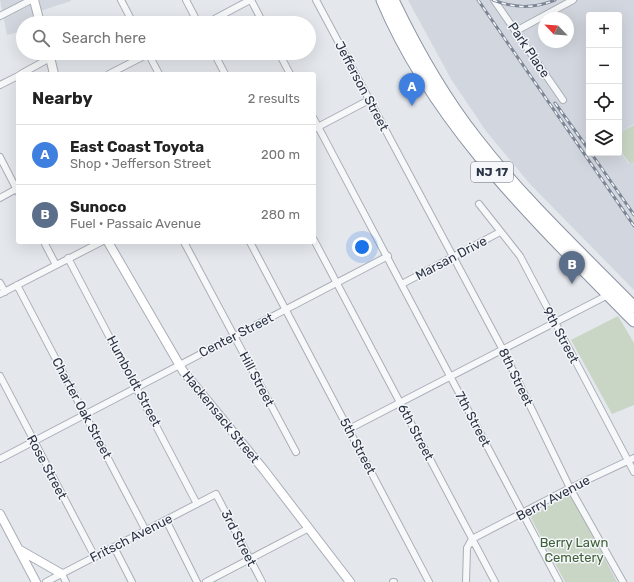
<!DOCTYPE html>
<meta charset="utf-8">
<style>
:root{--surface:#fff;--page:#f6f6f6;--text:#222;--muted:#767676;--line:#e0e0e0;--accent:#d1495b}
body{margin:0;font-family:Rubik,sans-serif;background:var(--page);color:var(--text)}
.controls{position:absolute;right:12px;top:12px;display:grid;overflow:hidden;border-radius:4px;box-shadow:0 4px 16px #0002}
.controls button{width:36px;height:36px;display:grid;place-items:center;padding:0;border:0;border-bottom:1px solid var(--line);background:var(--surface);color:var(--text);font:20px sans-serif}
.compass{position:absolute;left:538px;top:12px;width:36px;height:36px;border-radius:50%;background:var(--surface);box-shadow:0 4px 16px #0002;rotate:295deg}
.you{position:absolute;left:362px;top:247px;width:14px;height:14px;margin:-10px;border:3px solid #fff;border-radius:50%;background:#1a73e8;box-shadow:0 0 0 6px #1a73e833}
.badge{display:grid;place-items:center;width:26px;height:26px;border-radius:50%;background:var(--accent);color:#fff;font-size:13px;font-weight:700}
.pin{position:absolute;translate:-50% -33px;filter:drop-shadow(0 1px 2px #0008)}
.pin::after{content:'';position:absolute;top:21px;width:14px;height:12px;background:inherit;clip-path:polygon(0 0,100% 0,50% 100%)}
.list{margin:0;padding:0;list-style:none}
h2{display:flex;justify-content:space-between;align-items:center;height:52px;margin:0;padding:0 16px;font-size:17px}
h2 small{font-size:13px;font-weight:400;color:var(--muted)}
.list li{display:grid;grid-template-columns:26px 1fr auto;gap:12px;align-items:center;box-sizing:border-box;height:60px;padding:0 16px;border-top:1px solid var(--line)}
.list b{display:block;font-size:15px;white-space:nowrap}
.list p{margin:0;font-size:13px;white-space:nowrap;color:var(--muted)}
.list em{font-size:13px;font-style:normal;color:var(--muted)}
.icon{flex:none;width:22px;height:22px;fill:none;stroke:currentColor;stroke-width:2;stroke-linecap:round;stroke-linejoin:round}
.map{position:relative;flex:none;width:634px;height:582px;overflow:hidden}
.search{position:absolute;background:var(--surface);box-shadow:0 4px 16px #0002;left:16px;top:16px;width:300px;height:44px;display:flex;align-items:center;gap:10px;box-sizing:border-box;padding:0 14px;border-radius:22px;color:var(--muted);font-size:15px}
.panel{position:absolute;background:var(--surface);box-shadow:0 4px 16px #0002;left:16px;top:72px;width:300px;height:172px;border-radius:4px}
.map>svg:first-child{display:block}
.built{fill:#d2d6de;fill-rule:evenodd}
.green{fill:#c9d6c5}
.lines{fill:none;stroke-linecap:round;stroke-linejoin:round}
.street-casing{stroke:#a9aeb7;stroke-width:8}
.secondary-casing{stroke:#a9aeb7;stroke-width:10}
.highway-casing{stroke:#8b94a3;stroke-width:13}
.street{stroke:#f7f8fa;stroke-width:6}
.secondary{stroke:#fff;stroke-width:8}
.highway{stroke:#fff;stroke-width:11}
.rail-casing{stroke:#7d8696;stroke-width:3}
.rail{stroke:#f4f6f9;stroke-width:1.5;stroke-dasharray:4.5;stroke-linecap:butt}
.labels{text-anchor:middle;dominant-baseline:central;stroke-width:3;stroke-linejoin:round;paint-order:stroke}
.shield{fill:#f4f6f9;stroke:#676e7b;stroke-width:1}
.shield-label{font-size:12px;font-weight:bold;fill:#2b3445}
.street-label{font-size:13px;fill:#2b3445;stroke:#f4f6f9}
.park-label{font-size:13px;fill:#3f6138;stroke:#f4f6f9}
</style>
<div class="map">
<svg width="634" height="582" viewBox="0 0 634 582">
<rect width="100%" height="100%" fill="#e4e7ec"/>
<path class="built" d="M 0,0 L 70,0 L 71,1 L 34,13 L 36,23 L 23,23 L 23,31 L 7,35 Z
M 408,0 L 634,0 L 634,124 L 619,133 L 619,15 L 589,15 L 589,153 L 619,153 L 619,150 L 629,164 L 634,161 L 634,290 L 530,184 L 486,131 L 451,79 ZM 544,18 L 568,18 L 568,42 L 544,42 Z"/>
<path class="green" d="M 634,125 L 634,161 L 630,164 L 619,149 L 619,133 Z
M 618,316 L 634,343 L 634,405 L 612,414 L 571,340 Z
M 571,494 L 617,582 L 565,582 L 530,516 Z"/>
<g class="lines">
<defs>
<path id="street" d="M 121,0 L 133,23
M 186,0 L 198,23
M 251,0 L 263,23
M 316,0 L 503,350 L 570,488 L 623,582
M 494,0 L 563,100
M 0,16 L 31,0
M 207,23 L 250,0
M 516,31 L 573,0
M 148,53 L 159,74
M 214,53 L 225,74
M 279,53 L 290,74
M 21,74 L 50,58
M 109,74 L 150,53
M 0,85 L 18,76
M 314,119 L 559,582
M 314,129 L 369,100
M 0,157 L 18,192
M 0,198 L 18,188
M 479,204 L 520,256 L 634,472
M 314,240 L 495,582
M 44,242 L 56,265
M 184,242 L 296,452
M 250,242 L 429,582
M 68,258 L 197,504
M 0,283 L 5,292
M 402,284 L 500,232
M 17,285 L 146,531
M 0,294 L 101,242
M 0,376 L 95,557
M 349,429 L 608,295
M 0,459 L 388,256
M 166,520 L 197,582
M 114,547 L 132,582
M 62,574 L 66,582
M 46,582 L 216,494 L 262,582
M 206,582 L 309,528
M 393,582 L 394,582
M 466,582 L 467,548 L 472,539 L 570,488 L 634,458"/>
<path id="secondary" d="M 34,0 L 40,23
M 49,53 L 54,74
M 108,242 L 183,371 L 264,470 L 350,582
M 0,514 L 36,582
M 20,550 L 62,574"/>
<path id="highway" d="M 382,0 C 436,128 539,224 634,321
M 393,0 C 416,48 443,96 476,138 C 523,199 580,252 634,307"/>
</defs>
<use href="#street" class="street-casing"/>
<use href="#secondary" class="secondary-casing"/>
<use href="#highway" class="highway-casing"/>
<use href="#street" class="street"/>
<use href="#secondary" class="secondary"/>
<use href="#highway" class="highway"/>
<defs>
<path id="rail" d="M 478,0 L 634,226
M 493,0 C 514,8 533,9 555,0
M 555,103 L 589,150
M 591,153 L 634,215"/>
</defs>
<use href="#rail" class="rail-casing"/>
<use href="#rail" class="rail"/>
</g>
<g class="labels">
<rect class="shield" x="471" y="162" width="42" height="20" rx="3"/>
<g class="shield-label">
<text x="492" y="172">NJ 17</text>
</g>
<g class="street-label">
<text transform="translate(529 50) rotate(56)">Park Place</text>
<text transform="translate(362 86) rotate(62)">Jefferson Street</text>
<text transform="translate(451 258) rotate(-28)">Marsan Drive</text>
<text transform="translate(236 335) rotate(-27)">Center Street</text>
<text transform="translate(561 335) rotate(62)">9th Street</text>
<text transform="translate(516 377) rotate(64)">8th Street</text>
<text transform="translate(257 379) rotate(62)">Hill Street</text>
<text transform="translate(134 381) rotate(62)">Humboldt Street</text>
<text transform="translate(82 408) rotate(62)">Charter Oak Street</text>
<text transform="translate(221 417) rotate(51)">Hackensack Street</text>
<text transform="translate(473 419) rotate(62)">7th Street</text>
<text transform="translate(416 432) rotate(62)">6th Street</text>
<text transform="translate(358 446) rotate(62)">5th Street</text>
<text transform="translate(47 467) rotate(62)">Rose Street</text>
<text transform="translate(553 498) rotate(-28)">Berry Avenue</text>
<text transform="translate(131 538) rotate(-27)">Fritsch Avenue</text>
<text transform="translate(239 538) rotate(63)">3rd Street</text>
</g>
<g class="park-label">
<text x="574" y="542">Berry Lawn<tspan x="574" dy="15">Cemetery</tspan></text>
</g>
</g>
</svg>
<div class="controls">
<button>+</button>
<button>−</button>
<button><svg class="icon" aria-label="locate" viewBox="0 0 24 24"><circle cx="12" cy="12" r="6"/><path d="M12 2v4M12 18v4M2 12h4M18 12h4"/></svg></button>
<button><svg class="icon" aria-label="layers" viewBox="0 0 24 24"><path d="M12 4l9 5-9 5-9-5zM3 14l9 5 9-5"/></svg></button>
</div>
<svg class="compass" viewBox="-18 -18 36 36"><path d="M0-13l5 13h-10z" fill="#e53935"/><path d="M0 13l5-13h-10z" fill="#767676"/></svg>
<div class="you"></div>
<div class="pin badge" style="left:412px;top:106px;background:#3f7fe0">A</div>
<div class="pin badge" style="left:572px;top:284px;background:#5c6f8a">B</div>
<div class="search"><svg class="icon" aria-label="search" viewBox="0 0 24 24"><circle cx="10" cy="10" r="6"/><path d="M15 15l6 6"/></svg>Search here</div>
<section class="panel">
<h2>Nearby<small>2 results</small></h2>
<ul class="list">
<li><span class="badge" style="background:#3f7fe0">A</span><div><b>East Coast Toyota</b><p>Shop · Jefferson Street</p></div><em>200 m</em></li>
<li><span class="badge" style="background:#5c6f8a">B</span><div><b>Sunoco</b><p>Fuel · Passaic Avenue</p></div><em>280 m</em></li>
</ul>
</section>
</div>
